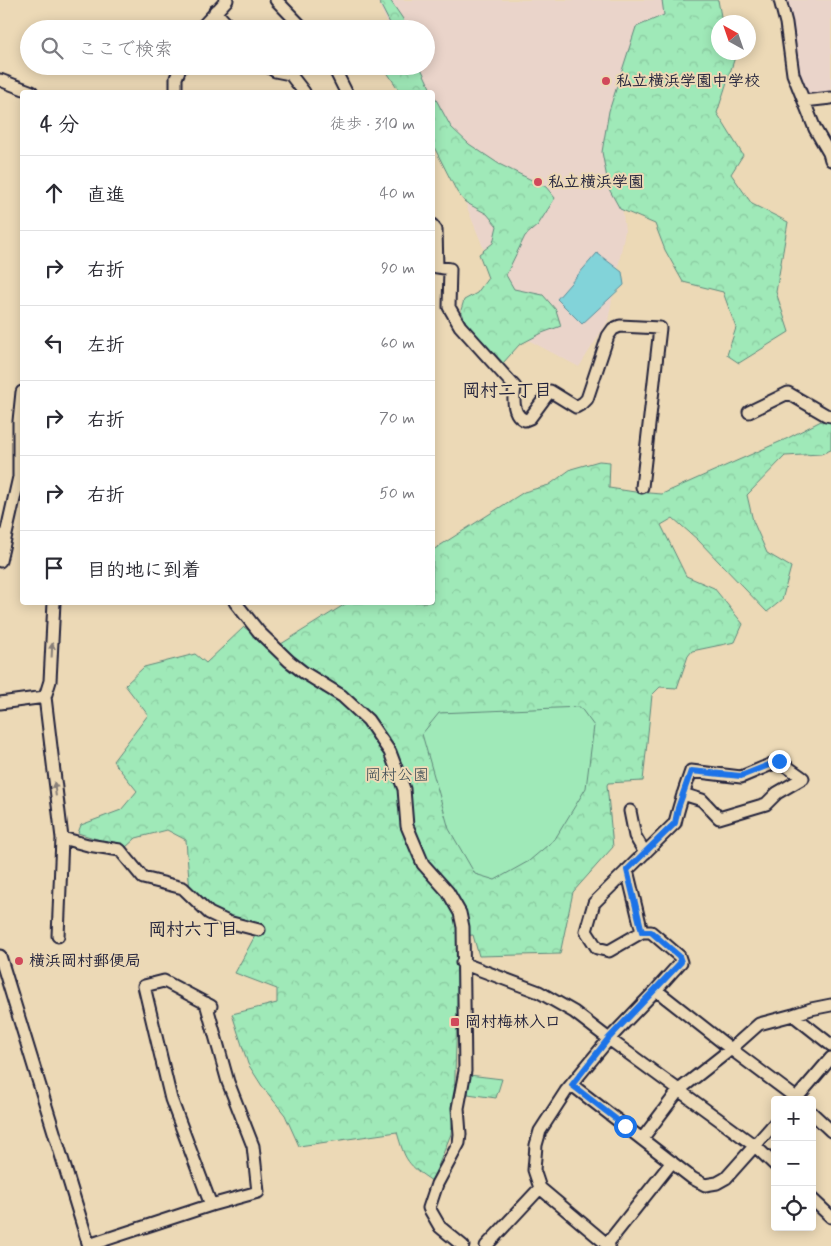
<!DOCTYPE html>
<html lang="ja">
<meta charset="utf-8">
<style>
:root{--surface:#fff;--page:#f2f2f3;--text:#2b2b33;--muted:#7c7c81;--line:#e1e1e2}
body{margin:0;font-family:Mynerve,"Klee One",sans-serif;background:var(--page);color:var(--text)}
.controls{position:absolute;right:15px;bottom:15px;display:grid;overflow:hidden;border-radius:5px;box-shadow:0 2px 12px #0003}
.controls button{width:45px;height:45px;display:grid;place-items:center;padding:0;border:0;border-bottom:1px solid var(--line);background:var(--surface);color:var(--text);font:25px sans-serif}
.compass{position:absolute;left:711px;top:15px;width:45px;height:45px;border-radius:50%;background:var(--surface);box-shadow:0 2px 12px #0003;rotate:320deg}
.stop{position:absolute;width:15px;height:15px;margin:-11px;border:4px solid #1a73e8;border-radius:50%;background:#fff}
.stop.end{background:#1a73e8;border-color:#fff;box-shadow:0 1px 5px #0008}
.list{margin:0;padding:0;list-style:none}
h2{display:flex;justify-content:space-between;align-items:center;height:65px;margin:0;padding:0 20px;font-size:21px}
h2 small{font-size:16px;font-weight:400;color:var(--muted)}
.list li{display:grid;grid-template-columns:32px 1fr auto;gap:15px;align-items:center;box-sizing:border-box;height:75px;padding:0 20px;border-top:1px solid var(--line)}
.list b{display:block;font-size:19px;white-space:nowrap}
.list em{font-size:16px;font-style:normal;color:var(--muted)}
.icon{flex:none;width:28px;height:28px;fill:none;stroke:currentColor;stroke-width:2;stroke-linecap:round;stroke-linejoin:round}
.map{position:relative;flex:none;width:831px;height:1246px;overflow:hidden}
.search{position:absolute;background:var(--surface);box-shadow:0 2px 12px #0003;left:20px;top:20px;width:415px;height:55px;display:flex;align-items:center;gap:12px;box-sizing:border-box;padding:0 18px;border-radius:28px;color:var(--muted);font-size:19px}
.panel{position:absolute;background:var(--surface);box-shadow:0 2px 12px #0003;left:20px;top:90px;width:415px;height:515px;border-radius:5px}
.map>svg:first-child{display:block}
.built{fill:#ead4ca}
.forest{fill:url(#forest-crowns);stroke:#60867a}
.garden{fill:#9fe9b8;stroke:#60867a}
.water{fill:#82d3d9;stroke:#5c8c9a}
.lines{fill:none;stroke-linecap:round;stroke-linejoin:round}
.minor-casing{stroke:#22223b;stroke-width:15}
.minor{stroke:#ecd9b6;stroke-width:11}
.oneway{fill:#877e78}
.route{stroke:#1a73e8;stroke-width:6}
.poi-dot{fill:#d1495b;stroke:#ecd9b6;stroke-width:2}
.labels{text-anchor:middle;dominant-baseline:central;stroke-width:4;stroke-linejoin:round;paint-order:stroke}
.poi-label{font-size:16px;font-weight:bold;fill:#22223b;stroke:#ecd9b6;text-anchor:start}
.park-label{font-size:16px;fill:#3b4a54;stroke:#ecd9b6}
.neighbourhood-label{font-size:18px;font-weight:bold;fill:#22223b;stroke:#ecd9b6}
</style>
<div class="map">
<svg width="831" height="1246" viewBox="0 0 831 1246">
<defs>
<pattern id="forest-crowns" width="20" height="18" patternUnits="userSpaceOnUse" patternTransform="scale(1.25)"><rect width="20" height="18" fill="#9fe9b8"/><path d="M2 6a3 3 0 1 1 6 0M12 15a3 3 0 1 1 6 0" fill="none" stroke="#89c89f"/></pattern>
</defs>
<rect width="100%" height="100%" fill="#ecd9b6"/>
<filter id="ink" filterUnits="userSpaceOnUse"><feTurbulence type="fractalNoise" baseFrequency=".02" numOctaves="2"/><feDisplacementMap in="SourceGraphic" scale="10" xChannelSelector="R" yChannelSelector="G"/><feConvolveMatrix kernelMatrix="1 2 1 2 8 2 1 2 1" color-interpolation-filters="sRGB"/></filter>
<g filter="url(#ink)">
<path class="built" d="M 377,0 L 694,0 L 615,144 L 625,231 L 608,321 L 579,367 L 515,333 L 481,242 L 433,124 L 432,92 L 418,92 L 407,66 L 426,66 L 426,29 L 390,29 Z
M 786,0 L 831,0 L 831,95 L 808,97 L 794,66 L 791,24 Z"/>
<path class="forest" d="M 378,0 L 390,0 L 403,19 L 406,29 L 393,29 Z
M 662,0 L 718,0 L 722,22 L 718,22 L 718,52 L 736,54 L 717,113 L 743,155 L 731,174 L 752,204 L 788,222 L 776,292 L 789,332 L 739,363 L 727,355 L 736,328 L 723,292 L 683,282 L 665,250 L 655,224 L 620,209 L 609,189 L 602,152 L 609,111 L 636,27 L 664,15 Z
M 383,66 L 420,66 L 432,92 L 400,92 Z
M 433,94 L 451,127 L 469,144 L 499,164 L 546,187 L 555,198 L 538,225 L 525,236 L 506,275 L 514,289 L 543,295 L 556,310 L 561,326 L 542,333 L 519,345 L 503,363 L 466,323 L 461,310 L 464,300 L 477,293 L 488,278 L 479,254 L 493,243 L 497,226 L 487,214 L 465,202 L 457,192 L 433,145 Z
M 821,421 L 831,422 L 831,450 L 821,454 L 785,456 L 747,495 L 753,521 L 767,553 L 791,567 L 782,600 L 767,612 L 698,540 L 673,518 L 661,525 L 686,576 L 714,588 L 743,624 L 735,642 L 692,651 L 688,656 L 677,688 L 660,687 L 652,695 L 643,781 L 608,783 L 607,785 L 613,847 L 573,892 L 560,954 L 479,956 L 473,935 L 462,936 L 459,951 L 454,1106 L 451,1134 L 432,1181 C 408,1165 405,1161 397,1132 L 299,1146 L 285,1115 L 262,1086 L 248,1064 L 232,1014 L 277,1003 L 277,989 L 235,973 L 257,932 L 218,915 L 190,892 L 186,840 L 167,830 L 136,838 L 125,848 L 78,833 L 81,825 L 121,810 L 137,791 L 113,761 L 148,715 L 125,685 L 144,667 L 195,654 L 206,663 L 244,627 L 273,649 L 347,603 L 432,602 L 433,550 L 524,492 L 549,485 L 571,469 L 599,461 L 610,462 L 609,488 L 635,492 L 662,494 L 786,439 Z
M 469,1075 L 502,1079 L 496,1098 L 468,1094 Z"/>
<path class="garden" d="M 580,707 L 594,726 L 586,788 L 555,839 L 529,861 L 495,880 L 475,874 L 449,829 L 422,734 L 439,713 Z"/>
<path class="water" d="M 597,253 L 622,272 L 624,285 L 582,324 L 557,299 Z"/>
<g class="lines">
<defs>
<path id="minor" d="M 276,0 L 304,29
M 780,0 L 786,23 L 793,74 L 815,129 L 829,153 L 831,160
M 215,11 L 231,29
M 200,29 L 227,0
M 268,66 L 275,71 L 290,74 L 304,92
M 333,66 L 346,92
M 0,80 L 32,92
M 176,92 L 176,78 L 181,66
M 804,101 L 831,98
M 432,225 L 436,230 L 437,267
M 432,266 L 450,269 L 449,307 L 460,326 L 515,387 C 513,399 512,415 525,420 L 530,418 L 550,391 L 576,407 L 583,403 L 587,399 L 608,336 L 613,329 L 620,326 L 660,328 L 642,487
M 749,412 L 788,393 L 826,415 L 831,416
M 0,561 L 19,477 L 19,421 L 22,392
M 54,602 L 50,681 L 45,697 L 62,838 L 58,936
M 235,602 L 259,632 L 289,661 L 303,672 L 342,696 L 368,720 L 390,752 L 404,789 L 407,826 L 423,864 L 448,892 L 460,913 L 463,927 L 465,1071 L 458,1108 L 460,1134 L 459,1143 L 437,1184 L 429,1208 L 440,1227 L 463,1246
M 0,703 L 45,697
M 630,811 L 635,836 L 645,853
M 62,838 L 88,845 L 120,850 L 143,878 L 183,888 L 209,913 L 228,922 L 259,930
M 627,870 L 642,932
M 0,956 L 89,1246
M 462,963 L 539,992 L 574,1012 L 609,1039 L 755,1146 L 775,1165
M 656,990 L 681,962 L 679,956 L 651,932 L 642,932 L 609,951 L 597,948 L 586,931 L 594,903 L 675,823 C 679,805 685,788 691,771 L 741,777 L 779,761 L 803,778 L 777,793 L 766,804 L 719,818 L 702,800 L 683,794
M 211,1006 L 164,981 L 144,986 L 171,1099 L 211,1205
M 793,1015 L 811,1009 L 831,1005
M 572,1085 L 692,1178 L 705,1185 L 717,1183 L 726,1178 L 775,1123
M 795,1100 L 831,1058
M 812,1113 L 831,1131
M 642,1139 L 679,1090 L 731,1049 L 759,1024 L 793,1015 L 831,1045
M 812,1199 L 831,1217
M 607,1244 L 672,1162
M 89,1245 L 211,1205 L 258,1192 L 253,1146 L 228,1082 L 206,1003
M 486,1246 L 540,1188
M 609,1246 L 540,1188 L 534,1170 L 536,1145 L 540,1131 L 566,1091 L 609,1039 L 656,990 L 731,1049 L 799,1100"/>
</defs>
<use href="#minor" class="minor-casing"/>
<use href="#minor" class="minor"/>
</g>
<defs><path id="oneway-solid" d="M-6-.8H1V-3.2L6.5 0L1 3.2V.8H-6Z" transform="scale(1.25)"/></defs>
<g class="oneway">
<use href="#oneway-solid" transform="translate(52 650) rotate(-87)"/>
<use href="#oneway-solid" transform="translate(55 789) rotate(-97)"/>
</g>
</g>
<g class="lines" filter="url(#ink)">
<path class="route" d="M 625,1126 L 572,1085 L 608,1039 L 681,962 L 679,956 L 651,932 L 642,932 L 627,870 L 675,823 L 678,808 L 691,771 L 741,776 L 779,761"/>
</g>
<g class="poi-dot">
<circle cx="606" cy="81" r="5"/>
<circle cx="538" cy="182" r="5"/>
<circle cx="19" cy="961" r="5"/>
<rect x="450" y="1017" width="10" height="10" rx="2.5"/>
</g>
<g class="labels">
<g class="poi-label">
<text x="616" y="81">私立横浜学園中学校</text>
<text x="548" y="182">私立横浜学園</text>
<text x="29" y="961">横浜岡村郵便局</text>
<text x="465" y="1022">岡村梅林入口</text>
</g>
<g class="park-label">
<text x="397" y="775">岡村公園</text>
</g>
<g class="neighbourhood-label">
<text x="507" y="391">岡村二丁目</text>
<text x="193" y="930">岡村六丁目</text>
</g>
</g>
</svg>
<div class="controls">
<button>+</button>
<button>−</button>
<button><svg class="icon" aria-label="locate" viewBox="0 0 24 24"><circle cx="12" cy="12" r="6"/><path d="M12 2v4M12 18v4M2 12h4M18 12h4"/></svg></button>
</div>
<svg class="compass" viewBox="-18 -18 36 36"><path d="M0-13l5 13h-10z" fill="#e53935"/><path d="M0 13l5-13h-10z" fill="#7c7c81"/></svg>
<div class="stop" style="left:625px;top:1126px"></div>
<div class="stop end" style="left:779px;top:761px"></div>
<div class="search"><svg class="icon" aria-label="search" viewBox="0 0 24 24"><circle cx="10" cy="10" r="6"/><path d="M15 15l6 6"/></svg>ここで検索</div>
<section class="panel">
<h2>4 分<small>徒歩 · 310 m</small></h2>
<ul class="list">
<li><svg class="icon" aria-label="ahead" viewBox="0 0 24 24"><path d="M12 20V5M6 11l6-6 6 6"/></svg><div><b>直進</b></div><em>40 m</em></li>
<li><svg class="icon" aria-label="right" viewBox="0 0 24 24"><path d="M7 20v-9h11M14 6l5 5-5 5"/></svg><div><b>右折</b></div><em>90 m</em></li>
<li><svg class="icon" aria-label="left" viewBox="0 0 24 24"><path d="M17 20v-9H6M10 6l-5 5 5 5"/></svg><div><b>左折</b></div><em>60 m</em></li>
<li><svg class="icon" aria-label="right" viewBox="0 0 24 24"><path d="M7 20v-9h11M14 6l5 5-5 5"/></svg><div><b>右折</b></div><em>70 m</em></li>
<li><svg class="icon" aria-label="right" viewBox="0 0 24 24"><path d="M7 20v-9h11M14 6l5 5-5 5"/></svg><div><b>右折</b></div><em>50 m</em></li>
<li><svg class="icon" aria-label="arrive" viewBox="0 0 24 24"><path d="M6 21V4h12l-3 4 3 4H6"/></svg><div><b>目的地に到着</b></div></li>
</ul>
</section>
</div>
